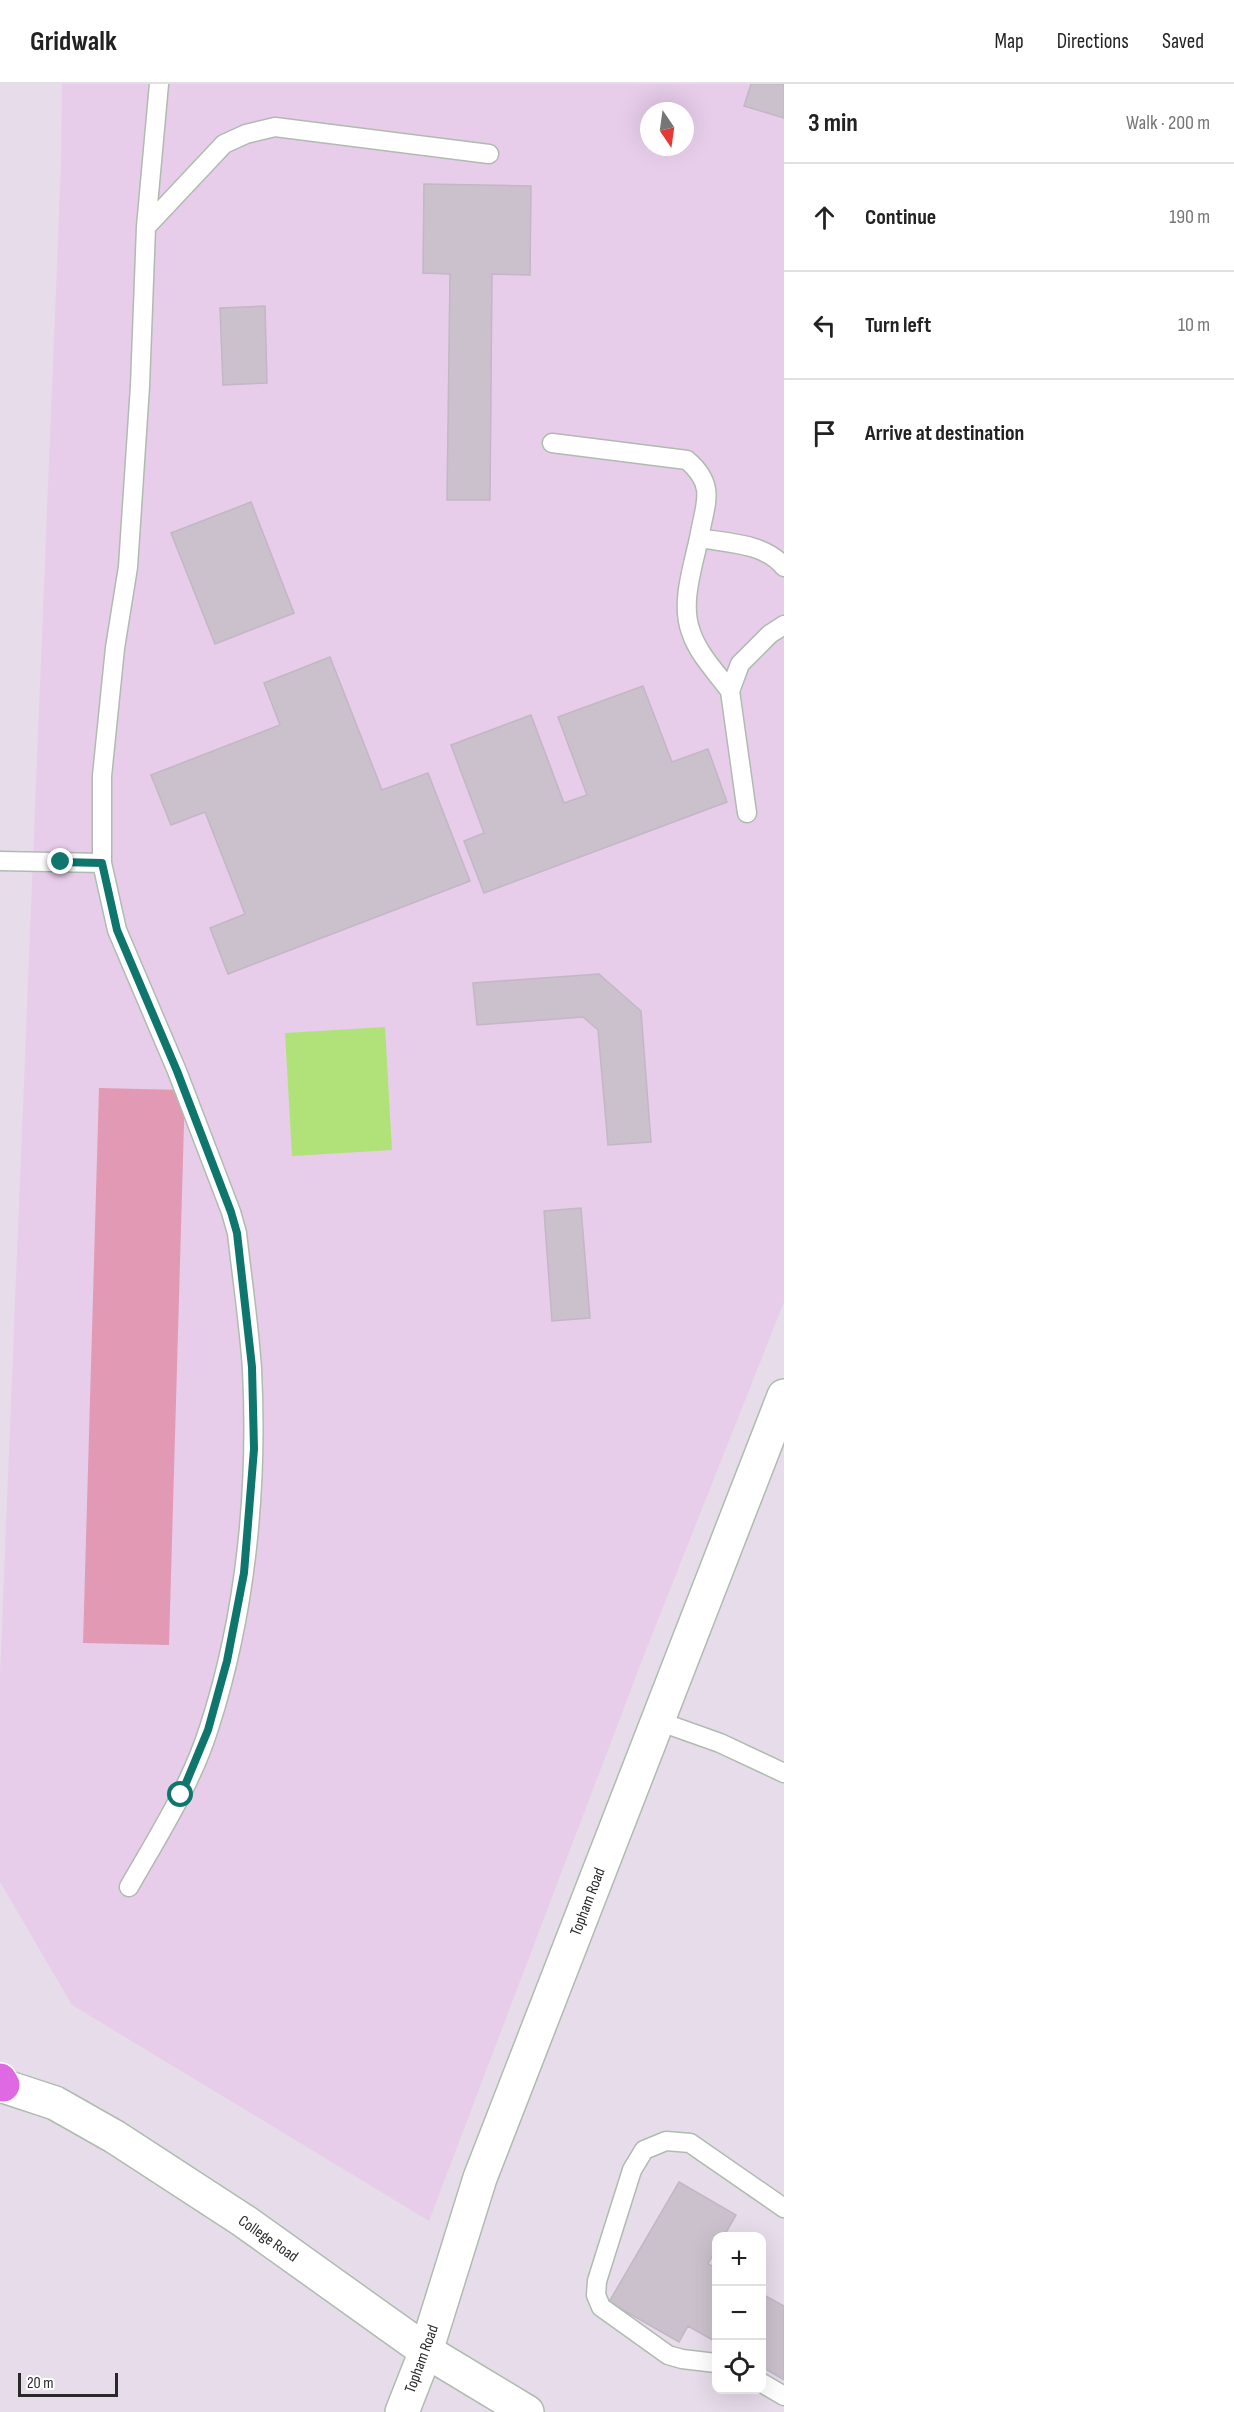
<!DOCTYPE html>
<meta charset="utf-8">
<style>
:root{--surface:#fff;--page:#f6f6f6;--text:#222;--muted:#767676;--line:#e0e0e0}
body{margin:0;font-family:"Sofia Sans Condensed",sans-serif;background:var(--page);color:var(--text)}
.controls{position:absolute;right:18px;bottom:18px;display:grid;overflow:hidden;border-radius:12px;box-shadow:0 6px 24px #0002}
.controls button{width:54px;height:54px;display:grid;place-items:center;padding:0;border:0;border-bottom:2px solid var(--line);background:var(--surface);color:var(--text);font:30px sans-serif}
.compass{position:absolute;left:640px;top:18px;width:54px;height:54px;border-radius:50%;background:var(--surface);box-shadow:0 6px 24px #0002;rotate:167deg}
.scale{position:absolute;left:18px;bottom:15px;width:100px;box-sizing:border-box;padding-left:6px;border:3px solid #292929;border-top:0;font-size:16px;line-height:21px;white-space:nowrap;color:#292929;-webkit-text-stroke:4px #fff;paint-order:stroke}
.stop{position:absolute;width:18px;height:18px;margin:-14px;border:4px solid #0f766e;border-radius:50%;background:#fff}
.stop.end{background:#0f766e;border-color:#fff;box-shadow:0 2px 6px #0008}
.list{margin:0;padding:0;list-style:none}
h2{display:flex;justify-content:space-between;align-items:center;height:78px;margin:0;padding:0 24px;font-size:26px}
h2 small{font-size:20px;font-weight:400;color:var(--muted)}
.list li{display:grid;grid-template-columns:39px 1fr auto;gap:18px;align-items:center;box-sizing:border-box;height:108px;padding:0 24px;border-top:2px solid var(--line)}
.list b{display:block;font-size:22px;white-space:nowrap}
.list em{font-size:20px;font-style:normal;color:var(--muted)}
.icon{flex:none;width:33px;height:33px;fill:none;stroke:currentColor;stroke-width:2;stroke-linecap:round;stroke-linejoin:round}
.map{position:relative;flex:none;width:784px;height:2328px;overflow:hidden}
header{display:flex;align-items:center;gap:36px;box-sizing:border-box;height:84px;padding:0 30px;background:var(--surface);border-bottom:2px solid var(--line)}
header strong{font-size:28px}
nav{display:flex;gap:33px;margin-inline-start:auto;font-size:21px}
main{display:flex}
aside{flex:1;background:var(--surface)}
.map>svg:first-child{display:block}
.education{fill:#e7cdea;fill-rule:evenodd}
.pitch{fill:#e29ab4}
.water{fill:#b0e279}
.building{fill:#cac1cc;stroke:#c3b6c5;stroke-width:1.5}
.lines{fill:none;stroke-linecap:round;stroke-linejoin:round}
.service-casing{stroke:#b0bbb0;stroke-width:21}
.minor-casing{stroke:#b0bbb0;stroke-width:36}
.tertiary-casing{stroke:#b0bbb0;stroke-width:36}
.primary-casing{stroke:#fff;stroke-width:36}
.service{stroke:#fff;stroke-width:18}
.minor{stroke:#fff;stroke-width:33}
.tertiary{stroke:#fff;stroke-width:33}
.primary{stroke:#df69e2;stroke-width:33}
.route{stroke:#0f766e;stroke-width:8}
.labels{text-anchor:middle;dominant-baseline:central;stroke-width:4.5;stroke-linejoin:round;paint-order:stroke}
.street-label{font-size:16px;fill:#292929;stroke:#fff}
</style>
<header>
<strong>Gridwalk</strong>
<nav><a>Map</a><a>Directions</a><a>Saved</a></nav>
</header>
<main>
<div class="map">
<svg width="784" height="2328" viewBox="0 0 784 2328">
<rect width="100%" height="100%" fill="#e7dcea"/>
<path class="education" d="M 62,0 L 784,0 L 784,1218 L 646,1566 L 429,2137 L 72,1921 L 0,1798 L 0,1591 L 61,81 ZM 649,27 L 685,27 L 685,63 L 649,63 Z"/>
<path class="pitch" d="M 99,1004 L 185,1006 L 169,1561 L 83,1559 Z"/>
<path class="water" d="M 385,943 L 392,1066 L 292,1072 L 285,949 Z"/>
<path class="building" d="M 751,0 L 784,0 L 784,34 L 744,22 Z
M 424,100 L 531,102 L 530,191 L 492,190 L 490,416 L 447,416 L 450,190 L 423,189 Z
M 265,222 L 267,299 L 223,301 L 220,224 Z
M 251,418 L 294,529 L 215,560 L 171,449 Z
M 330,573 L 382,706 L 428,689 L 470,797 L 228,890 L 210,844 L 245,830 L 205,728 L 171,741 L 151,691 L 280,641 L 264,599 Z
M 643,602 L 672,678 L 708,665 L 727,718 L 484,809 L 464,757 L 484,749 L 451,661 L 531,631 L 564,719 L 587,711 L 558,633 Z
M 599,890 L 641,927 L 651,1058 L 608,1061 L 598,946 L 583,933 L 477,941 L 473,899 Z
M 581,1124 L 590,1234 L 552,1237 L 544,1127 Z
M 679,2098 L 736,2131 L 724,2152 L 716,2152 L 716,2165 L 708,2180 L 716,2184 L 716,2258 L 688,2242 L 679,2258 L 609,2218 Z
M 762,2210 L 784,2222 L 784,2296 L 762,2283 Z"/>
<g class="lines">
<defs>
<path id="service" d="M 146,143 L 224,60 L 246,50 L 275,43 L 489,70
M 552,359 L 687,376 C 717,402 705,419 699,454 C 727,459 765,459 784,483
M 699,454 C 693,483 680,519 691,548 C 698,570 717,589 730,607
M 747,729 L 730,607 L 740,580 L 770,550 L 784,541
M 0,777 L 102,779
M 658,1637 L 720,1659 L 784,1689
M 129,1803 C 158,1752 191,1701 209,1644 C 246,1530 258,1405 252,1285 C 249,1240 242,1194 237,1149 L 231,1128 L 177,987 L 117,846 L 102,779 L 102,692 L 115,564 L 128,483 L 140,302 L 146,143 L 159,0
M 716,2279 L 682,2275 L 668,2271 L 601,2223 L 596,2211 L 597,2197 L 632,2086 L 644,2066 L 666,2057 L 690,2059 L 784,2124
M 762,2299 L 784,2312"/>
<path id="minor" d="M 402,2328 L 426,2267 L 480,2094 L 784,1312"/>
<path id="tertiary" d="M 0,2001 L 55,2019 L 115,2053 L 244,2137 L 426,2267 L 527,2328"/>
<path id="primary" d="M 0,1996 L 3,2001"/>
</defs>
<use href="#service" class="service-casing"/>
<use href="#minor" class="minor-casing"/>
<use href="#tertiary" class="tertiary-casing"/>
<use href="#primary" class="primary-casing"/>
<use href="#service" class="service"/>
<use href="#minor" class="minor"/>
<use href="#tertiary" class="tertiary"/>
<use href="#primary" class="primary"/>
</g>
<g class="lines">
<path class="route" d="M 61,778 L 102,779 L 117,846 L 177,987 L 231,1128 L 237,1149 L 252,1283 L 254,1365 L 244,1489 L 227,1577 L 208,1646 L 181,1711"/>
</g>
<g class="labels">
<g class="street-label">
<text transform="translate(588 1818) rotate(-69)">Topham Road</text>
<text transform="translate(268 2155) rotate(35)">College Road</text>
<text transform="translate(422 2275) rotate(-70)">Topham Road</text>
</g>
</g>
</svg>
<div class="controls">
<button>+</button>
<button>−</button>
<button><svg class="icon" aria-label="locate" viewBox="0 0 24 24"><circle cx="12" cy="12" r="6"/><path d="M12 2v4M12 18v4M2 12h4M18 12h4"/></svg></button>
</div>
<svg class="compass" viewBox="-18 -18 36 36"><path d="M0-13l5 13h-10z" fill="#e53935"/><path d="M0 13l5-13h-10z" fill="#767676"/></svg>
<div class="scale">20 m</div>
<div class="stop" style="left:181px;top:1711px"></div>
<div class="stop end" style="left:61px;top:778px"></div>
</div>
<aside>
<h2>3 min<small>Walk · 200 m</small></h2>
<ul class="list">
<li><svg class="icon" aria-label="ahead" viewBox="0 0 24 24"><path d="M12 20V5M6 11l6-6 6 6"/></svg><div><b>Continue</b></div><em>190 m</em></li>
<li><svg class="icon" aria-label="left" viewBox="0 0 24 24"><path d="M17 20v-9H6M10 6l-5 5 5 5"/></svg><div><b>Turn left</b></div><em>10 m</em></li>
<li><svg class="icon" aria-label="arrive" viewBox="0 0 24 24"><path d="M6 21V4h12l-3 4 3 4H6"/></svg><div><b>Arrive at destination</b></div></li>
</ul>
</aside>
</main>
